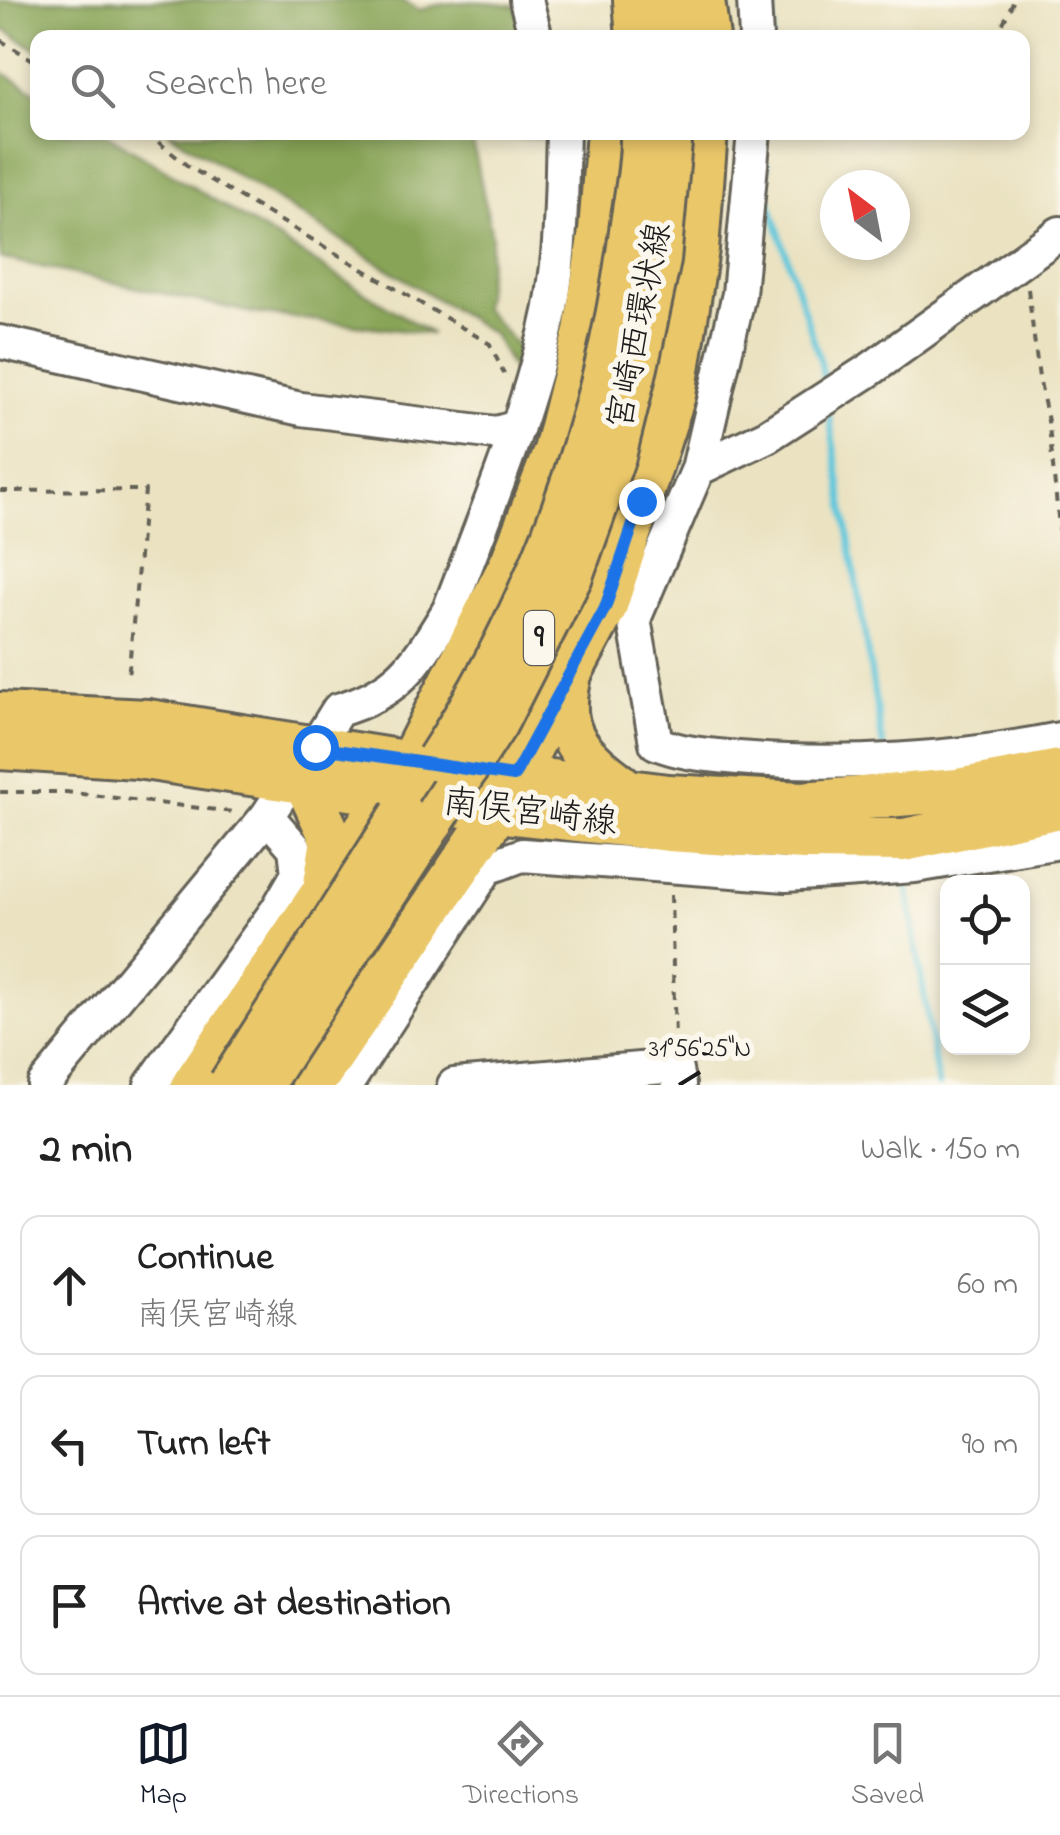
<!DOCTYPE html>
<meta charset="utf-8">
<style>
:root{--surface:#fff;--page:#f2f2f2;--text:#222;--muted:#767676;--line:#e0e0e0;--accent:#111827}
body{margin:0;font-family:"Indie Flower","Klee One",sans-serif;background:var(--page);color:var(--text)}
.controls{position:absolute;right:30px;bottom:30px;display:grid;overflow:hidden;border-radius:20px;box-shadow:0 5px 15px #0003}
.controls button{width:90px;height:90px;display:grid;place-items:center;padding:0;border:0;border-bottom:2px solid var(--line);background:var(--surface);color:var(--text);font:50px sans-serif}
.compass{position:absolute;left:820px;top:170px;width:90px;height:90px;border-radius:50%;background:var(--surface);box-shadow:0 5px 15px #0003;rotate:328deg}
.stop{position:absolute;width:30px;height:30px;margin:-22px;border:8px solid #1a73e8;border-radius:50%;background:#fff}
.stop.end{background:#1a73e8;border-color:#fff;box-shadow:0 2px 10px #0008}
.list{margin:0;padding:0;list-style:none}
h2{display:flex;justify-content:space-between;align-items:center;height:130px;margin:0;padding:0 40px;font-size:42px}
h2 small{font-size:32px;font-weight:400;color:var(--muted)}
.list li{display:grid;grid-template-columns:65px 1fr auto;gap:30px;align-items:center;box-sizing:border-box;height:140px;margin:0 20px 20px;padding:0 20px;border:2px solid var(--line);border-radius:20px}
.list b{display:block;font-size:38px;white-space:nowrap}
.list p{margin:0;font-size:32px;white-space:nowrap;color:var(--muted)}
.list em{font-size:32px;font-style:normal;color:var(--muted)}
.icon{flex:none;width:55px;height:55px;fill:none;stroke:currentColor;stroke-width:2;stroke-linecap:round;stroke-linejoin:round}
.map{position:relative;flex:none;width:1060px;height:1085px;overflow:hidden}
.search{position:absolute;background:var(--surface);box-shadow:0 5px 15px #0003;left:30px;right:30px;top:30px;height:110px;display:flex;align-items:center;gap:25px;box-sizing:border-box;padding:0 35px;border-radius:20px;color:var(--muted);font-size:38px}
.sheet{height:610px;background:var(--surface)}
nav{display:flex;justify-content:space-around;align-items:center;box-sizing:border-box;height:140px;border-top:2px solid var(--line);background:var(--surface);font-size:28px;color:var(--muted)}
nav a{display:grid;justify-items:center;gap:5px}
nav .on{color:var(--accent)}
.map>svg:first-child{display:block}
.forest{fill:#88a456;stroke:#526039;stroke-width:2.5}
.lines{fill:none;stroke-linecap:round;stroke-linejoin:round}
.stream{stroke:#5fc7dc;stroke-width:6}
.minor-casing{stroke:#646156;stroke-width:38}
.major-casing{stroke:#646156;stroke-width:48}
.path{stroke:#646156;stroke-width:4;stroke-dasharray:8 8;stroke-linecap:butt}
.minor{stroke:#fff;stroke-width:32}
.major{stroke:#eac769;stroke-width:42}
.major-bridge-casing{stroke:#646156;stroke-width:48;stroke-linecap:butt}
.major-bridge{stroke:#eac769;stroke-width:42}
.route{stroke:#1a73e8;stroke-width:12}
.ticks{fill:none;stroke:#1c1c1c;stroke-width:4}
.labels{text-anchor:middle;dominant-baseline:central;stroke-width:10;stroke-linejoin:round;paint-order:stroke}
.shield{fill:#fbf7ec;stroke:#5f5e5a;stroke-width:2.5}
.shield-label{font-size:32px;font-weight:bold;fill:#1c1c1c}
.street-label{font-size:35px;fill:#1c1c1c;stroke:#fbf7ec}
.ticks-label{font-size:25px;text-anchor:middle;fill:#1c1c1c;stroke:#fbf7ec;stroke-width:10;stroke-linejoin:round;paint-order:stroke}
</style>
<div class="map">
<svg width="1060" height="1085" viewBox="0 0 1060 1085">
<rect width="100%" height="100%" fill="#fbf7ec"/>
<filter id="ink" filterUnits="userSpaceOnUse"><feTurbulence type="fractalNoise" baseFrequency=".01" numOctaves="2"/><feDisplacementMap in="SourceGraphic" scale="20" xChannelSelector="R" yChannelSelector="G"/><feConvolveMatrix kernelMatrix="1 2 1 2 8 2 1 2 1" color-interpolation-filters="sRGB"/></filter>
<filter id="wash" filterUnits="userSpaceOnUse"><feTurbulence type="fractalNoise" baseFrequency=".0048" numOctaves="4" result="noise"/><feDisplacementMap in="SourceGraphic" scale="40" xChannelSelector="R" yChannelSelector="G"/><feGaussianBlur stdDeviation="2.25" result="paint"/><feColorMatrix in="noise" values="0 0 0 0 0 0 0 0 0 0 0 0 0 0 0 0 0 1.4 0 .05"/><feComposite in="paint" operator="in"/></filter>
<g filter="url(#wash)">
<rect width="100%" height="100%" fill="#eae2c1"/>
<path class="forest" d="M 0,0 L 401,0 L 419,10 C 450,0 484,0 516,6 L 523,37 L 38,38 L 37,50 L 0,27 Z
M 0,71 L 37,93 L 38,132 L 105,133 L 432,334 L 253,313 L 0,258 Z
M 169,133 L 547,133 L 548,138 L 472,138 L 492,237 L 483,308 L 529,358 L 513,371 L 493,334 Z"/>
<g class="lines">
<path class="stream" d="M 772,38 L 774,0
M 767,164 L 766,191 L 821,363 L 825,387
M 828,409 L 884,753
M 906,878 L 938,1085"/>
</g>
</g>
<g filter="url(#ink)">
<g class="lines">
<defs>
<path id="minor" d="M 526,0 L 536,38
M 754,0 L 756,38
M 754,132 L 739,294 L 698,469 L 634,619 L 656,743 C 683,754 709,755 738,758 C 841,767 959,759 1060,739
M 0,342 L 301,409 L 496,433 L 518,427
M 698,469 L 767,436 L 871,369 L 1060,233
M 476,637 L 449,610 C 484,518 523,426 546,330 C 562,266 561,197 563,132
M 315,747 L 338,710 C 401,692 417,662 449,610
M 44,1085 L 267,816 L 291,780
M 151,1085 L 277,910 L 298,874 L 295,848 L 267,816
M 346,1085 L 487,868 L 522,855 L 786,875 L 915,866 L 1060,842
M 454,1085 L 675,1066 L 679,1085"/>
<path id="major" d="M 635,0 L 638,38
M 667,0 L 670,38
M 703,0 L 708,38
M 569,680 C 556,738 585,758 628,791
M 0,714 L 148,721 L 410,763 L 668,796 L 803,803 L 958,790 L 1060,771
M 0,748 L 137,757 L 497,811 L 669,830 L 804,839 L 904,840 L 1060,807
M 305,782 L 332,840 L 325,884
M 193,1085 L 410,763 L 512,562 L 555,451 L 585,332 L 600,231 L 608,132
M 312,1085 L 497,811 L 605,608 L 674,395 L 697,249 L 706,132"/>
</defs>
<use href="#minor" class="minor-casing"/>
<use href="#major" class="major-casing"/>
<path class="path" d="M 996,38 L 1014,0
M 0,40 L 38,63
M 146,132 L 189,167 L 490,344 L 504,374
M 1028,289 L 1039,378 L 1049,426 L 1060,537
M 0,491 L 145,490 L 128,679
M 0,792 L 66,792 L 233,812
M 671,895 L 675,1040"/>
<use href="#minor" class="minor"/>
<use href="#major" class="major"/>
<defs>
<path id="major-bridge" d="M 438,760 C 540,603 605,424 630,239 C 634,204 643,168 642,132
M 230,1085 L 402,815
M 261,1085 L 496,723 L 571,576 L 614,456 L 636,367 L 659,260 L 671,132"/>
</defs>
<use href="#major-bridge" class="major-bridge-casing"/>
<use href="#major-bridge" class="major-bridge"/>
</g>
</g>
<g class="lines" filter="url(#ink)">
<path class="route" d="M 315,747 L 514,776 L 605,608 L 641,501"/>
</g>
<path class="ticks" d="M 679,1085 L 700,1072"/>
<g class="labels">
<rect class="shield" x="524" y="611" width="30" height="54" rx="8"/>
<g class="shield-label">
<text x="539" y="638">9</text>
</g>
<g class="street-label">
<text transform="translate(641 326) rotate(-79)">宮崎西環状線</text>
<text transform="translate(530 814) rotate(7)">南俣宮崎線</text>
</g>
</g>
<g class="ticks-label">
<text x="700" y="1056">31°56'25"N</text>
</g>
</svg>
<div class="controls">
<button><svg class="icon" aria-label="locate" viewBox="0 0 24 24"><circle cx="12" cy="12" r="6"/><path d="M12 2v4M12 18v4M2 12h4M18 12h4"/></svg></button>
<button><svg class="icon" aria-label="layers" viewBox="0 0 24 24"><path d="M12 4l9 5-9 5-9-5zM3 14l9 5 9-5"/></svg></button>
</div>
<svg class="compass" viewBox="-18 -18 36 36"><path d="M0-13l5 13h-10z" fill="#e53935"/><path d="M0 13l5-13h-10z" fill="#767676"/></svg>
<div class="stop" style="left:315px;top:747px"></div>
<div class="stop end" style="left:641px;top:501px"></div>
<div class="search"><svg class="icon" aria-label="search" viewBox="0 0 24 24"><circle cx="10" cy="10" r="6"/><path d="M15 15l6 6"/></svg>Search here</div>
</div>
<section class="sheet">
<h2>2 min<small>Walk · 150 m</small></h2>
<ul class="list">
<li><svg class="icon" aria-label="ahead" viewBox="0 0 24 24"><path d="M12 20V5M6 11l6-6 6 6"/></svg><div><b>Continue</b><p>南俣宮崎線</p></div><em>60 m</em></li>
<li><svg class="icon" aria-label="left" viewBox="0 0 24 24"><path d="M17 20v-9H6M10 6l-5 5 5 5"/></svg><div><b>Turn left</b></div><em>90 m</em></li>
<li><svg class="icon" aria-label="arrive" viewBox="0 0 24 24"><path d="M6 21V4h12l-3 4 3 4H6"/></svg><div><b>Arrive at destination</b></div></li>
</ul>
</section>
<nav>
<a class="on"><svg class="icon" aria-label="map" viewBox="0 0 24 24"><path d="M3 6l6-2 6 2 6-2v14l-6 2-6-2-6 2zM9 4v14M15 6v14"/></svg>Map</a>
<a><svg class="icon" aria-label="directions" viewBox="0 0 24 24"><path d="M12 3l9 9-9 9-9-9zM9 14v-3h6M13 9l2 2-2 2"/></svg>Directions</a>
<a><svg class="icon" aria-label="saved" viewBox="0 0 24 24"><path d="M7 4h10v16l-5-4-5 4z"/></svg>Saved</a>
</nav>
